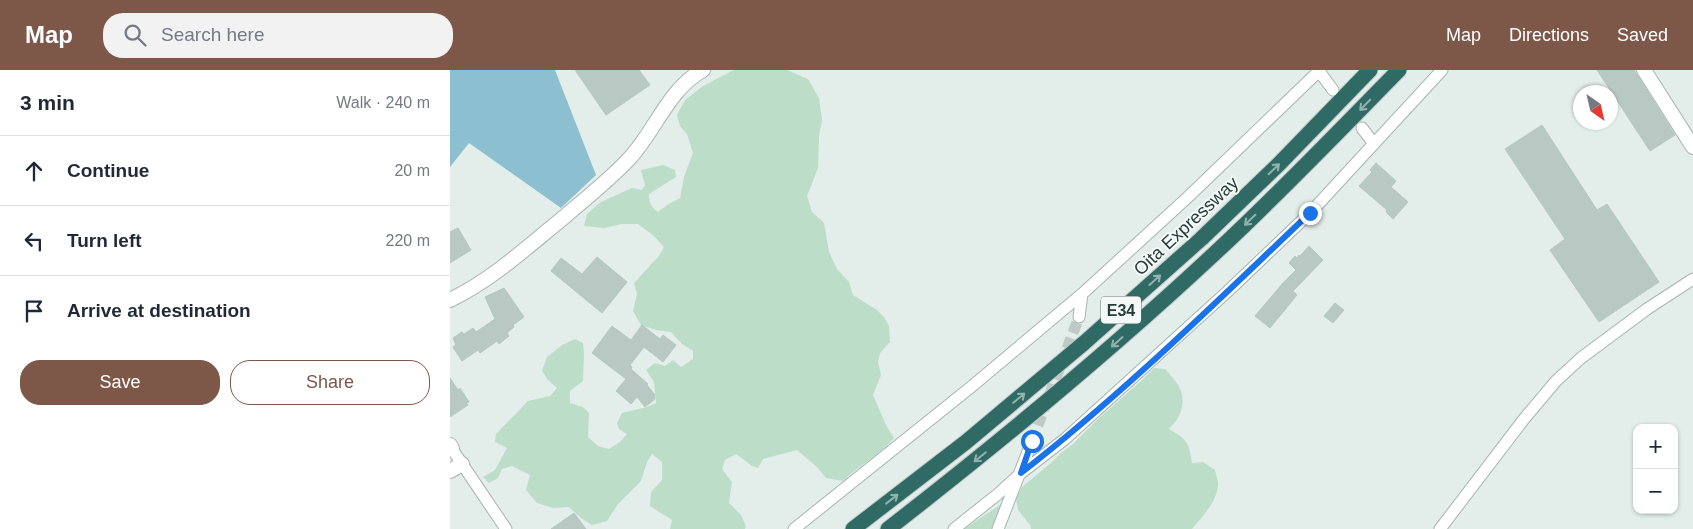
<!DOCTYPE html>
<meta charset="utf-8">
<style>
:root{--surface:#fff;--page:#f2f2f3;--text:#1f2937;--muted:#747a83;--line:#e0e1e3;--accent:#7d5748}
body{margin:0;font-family:Helvetica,sans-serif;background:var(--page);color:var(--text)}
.controls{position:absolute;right:15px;bottom:15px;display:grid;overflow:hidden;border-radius:10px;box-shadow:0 1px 4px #0004}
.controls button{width:45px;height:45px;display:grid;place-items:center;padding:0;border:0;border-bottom:1px solid var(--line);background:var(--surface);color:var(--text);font:25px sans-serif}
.compass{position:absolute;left:1123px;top:15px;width:45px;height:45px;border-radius:50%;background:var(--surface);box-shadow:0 1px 4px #0004;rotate:146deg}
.stop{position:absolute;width:15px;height:15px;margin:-11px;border:4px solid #1a73e8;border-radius:50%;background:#fff}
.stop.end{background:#1a73e8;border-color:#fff;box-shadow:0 1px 5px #0008}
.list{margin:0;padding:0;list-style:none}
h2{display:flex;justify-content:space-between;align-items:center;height:65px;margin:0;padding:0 20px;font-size:21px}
h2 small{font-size:16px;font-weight:400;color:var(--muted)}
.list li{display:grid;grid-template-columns:32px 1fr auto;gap:15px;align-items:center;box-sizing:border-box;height:70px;padding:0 20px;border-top:1px solid var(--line)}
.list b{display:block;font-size:19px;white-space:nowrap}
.list em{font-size:16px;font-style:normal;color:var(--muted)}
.actions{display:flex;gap:10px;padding:15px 20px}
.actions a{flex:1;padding:11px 0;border:1px solid var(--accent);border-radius:20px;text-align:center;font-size:18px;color:var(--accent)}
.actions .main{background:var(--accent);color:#fff}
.icon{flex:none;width:28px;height:28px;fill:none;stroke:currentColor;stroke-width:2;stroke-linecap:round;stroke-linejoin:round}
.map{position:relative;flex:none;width:1243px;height:459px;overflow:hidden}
header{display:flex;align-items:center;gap:30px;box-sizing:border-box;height:70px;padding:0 25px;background:var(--accent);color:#fff}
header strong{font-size:24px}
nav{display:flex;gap:28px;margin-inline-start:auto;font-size:18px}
.search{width:350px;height:45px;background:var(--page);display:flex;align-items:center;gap:12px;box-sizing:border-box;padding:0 18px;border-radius:20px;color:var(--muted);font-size:19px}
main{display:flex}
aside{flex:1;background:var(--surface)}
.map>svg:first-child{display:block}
.green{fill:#bcdec9}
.water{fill:#8cc0d1}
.building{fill:#b8c8c3;stroke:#b6c7c1}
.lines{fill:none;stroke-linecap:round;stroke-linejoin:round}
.minor-tunnel{stroke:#bdcac7;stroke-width:11;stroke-dasharray:11 5.5;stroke-linecap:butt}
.minor-casing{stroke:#a6b5b2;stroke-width:13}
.tertiary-casing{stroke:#a6b5b2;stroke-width:16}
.motorway-casing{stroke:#c1c9c8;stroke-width:17}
.minor{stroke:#fff;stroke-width:11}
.tertiary{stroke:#fff;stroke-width:14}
.motorway{stroke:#2f6a64;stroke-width:15}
.oneway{stroke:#92b2ae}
.route{stroke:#1a73e8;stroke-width:6}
.labels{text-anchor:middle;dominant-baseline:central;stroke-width:4;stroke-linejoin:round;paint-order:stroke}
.shield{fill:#f4f9f7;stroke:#627673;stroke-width:1}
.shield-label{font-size:16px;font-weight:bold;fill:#233e3a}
.street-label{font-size:18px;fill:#233e3a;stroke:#f4f9f7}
</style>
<header>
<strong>Map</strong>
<div class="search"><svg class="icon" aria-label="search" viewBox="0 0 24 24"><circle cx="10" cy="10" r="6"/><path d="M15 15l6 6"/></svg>Search here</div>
<nav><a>Map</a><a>Directions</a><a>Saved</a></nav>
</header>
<main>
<aside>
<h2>3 min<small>Walk · 240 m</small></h2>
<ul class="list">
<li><svg class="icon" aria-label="ahead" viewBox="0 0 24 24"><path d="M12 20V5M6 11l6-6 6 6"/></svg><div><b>Continue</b></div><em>20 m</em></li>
<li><svg class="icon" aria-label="left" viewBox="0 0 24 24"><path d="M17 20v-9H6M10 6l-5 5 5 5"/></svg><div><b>Turn left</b></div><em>220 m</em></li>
<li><svg class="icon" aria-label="arrive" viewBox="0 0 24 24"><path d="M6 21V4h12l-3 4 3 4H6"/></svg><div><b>Arrive at destination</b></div></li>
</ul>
<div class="actions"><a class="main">Save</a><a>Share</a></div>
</aside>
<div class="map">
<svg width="1243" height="459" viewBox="0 0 1243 459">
<rect width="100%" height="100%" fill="#e3edea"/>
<path class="green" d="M 284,0 L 337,0 L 358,9 L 369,28 L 372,50 L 369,66 L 368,98 L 357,126 L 362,142 L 374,153 L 379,182 L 387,199 L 399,212 L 403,225 L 427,240 L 434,247 L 439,256 L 440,272 L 430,283 L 428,292 L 431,305 L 423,325 L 436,355 L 444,368 C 430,385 409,395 393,411 L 376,408 L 367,397 L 347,380 L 313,389 L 308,398 L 302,396 L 286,384 L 275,390 L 272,399 L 282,412 L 279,433 L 291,445 L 296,456 L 295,459 L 220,459 L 222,450 L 200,436 L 201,422 L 212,410 L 212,392 L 202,384 L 197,392 L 191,411 L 168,434 L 157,451 L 142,455 L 131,448 L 119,437 L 103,438 L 87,433 L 76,420 L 80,405 L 62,396 L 52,399 L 48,408 L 39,413 L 33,407 L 45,400 L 57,378 L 45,372 L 46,364 L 78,331 L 100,326 L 107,318 L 98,310 L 92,301 L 97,287 L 112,275 L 125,269 L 133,273 L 134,285 L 133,311 L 120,321 L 120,333 L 133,337 L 139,343 L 138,367 L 148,376 L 159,379 L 170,372 L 177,364 L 169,359 L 167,353 L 172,343 L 197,337 L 206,333 L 204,312 L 196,300 L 205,293 L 215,296 L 223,290 L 231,297 L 243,289 L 243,281 L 232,274 L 221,262 L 206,260 L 191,255 L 183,241 L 187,224 L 184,213 L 209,186 L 214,177 L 204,166 L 188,154 L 172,154 L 154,158 L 134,156 L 137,144 L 151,132 L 182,118 L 192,120 L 195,115 L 191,100 L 213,95 L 225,100 L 226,107 L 199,124 C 199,133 201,137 208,142 L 217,135 L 230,128 L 234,107 L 243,83 L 237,64 L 230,56 L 227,45 L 235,30 L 253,16 Z
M 704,298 L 715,299 C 729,314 738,325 729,346 C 727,351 722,355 719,359 C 737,370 739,371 742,393 L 753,392 L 765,400 C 766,404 767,408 768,412 C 769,430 752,447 742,459 L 581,459 L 580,455 L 568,440 L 566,428 L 572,417 L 601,393 L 611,383 L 623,374 L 650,347 L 690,312 Z
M 553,433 L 542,459 L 514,459 Z"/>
<path class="water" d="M 0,0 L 105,0 L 146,105 L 111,138 L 19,73 L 0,97 Z"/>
<path class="building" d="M 125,0 L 189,0 L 200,15 L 156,45 Z
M 1147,0 L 1184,0 L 1225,65 L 1200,81 Z
M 1092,55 L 1147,140 L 1157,134 L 1209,212 L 1149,252 L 1100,180 L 1115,169 L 1055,79 Z
M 926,93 L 946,111 L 941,117 L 958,132 L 943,149 L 936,142 L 937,140 L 909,116 L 922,102 L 920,100 Z
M 8,158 L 21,180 L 0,193 L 0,162 Z
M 859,176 L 873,190 L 843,221 L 847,225 L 820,258 L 805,246 L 833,213 L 846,200 L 839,193 L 845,186 L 847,188 L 849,185 L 850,186 Z
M 147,187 L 177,212 L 152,243 L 101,201 L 111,188 L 132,204 Z
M 54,218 L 74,247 L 63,255 L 64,257 L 57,263 L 59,266 L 49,274 L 47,271 L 30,283 L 28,280 L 12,291 L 3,277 L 6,275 L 3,268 L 12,262 L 14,264 L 23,258 L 26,262 L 45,249 L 35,227 Z
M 885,233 L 894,240 L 883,253 L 874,246 Z
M 192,255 L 210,269 L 213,265 L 226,275 L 213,292 L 194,277 L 180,295 L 182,297 L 181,299 L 198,314 L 197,315 L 205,325 L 204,327 L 205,329 L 195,337 L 187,327 L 181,334 L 166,321 L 176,309 L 142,283 L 162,256 L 181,270 Z
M 0,308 L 8,320 L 10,318 L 19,332 L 16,333 L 18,335 L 0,347 Z
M 124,443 L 136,459 L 101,459 Z"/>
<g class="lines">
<path class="minor-tunnel" d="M 582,371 L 629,247"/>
<defs>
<path id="minor" d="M 869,1 L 883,20
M 912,58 L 924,74
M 629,247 L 632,224
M 0,378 L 2,379 L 56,459
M 344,459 L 521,317 L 632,224 L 738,127 L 870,0
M 504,459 L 548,424 L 571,403 L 615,369 L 777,222 L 860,143 L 992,0
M 548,459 L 582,371
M 990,459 L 1074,349 L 1106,311 L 1131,288 L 1197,239 L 1243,209"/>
<path id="tertiary" d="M 1194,0 L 1243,77
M 0,230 C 43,209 76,178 113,148 C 135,129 158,111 178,90 C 205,62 218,19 253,0
M 0,375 L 2,379
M 0,401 L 12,394"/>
<path id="motorway" d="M 403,459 L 516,372 L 634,273 L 751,169 L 829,94 L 920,0
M 438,459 C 550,372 660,281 764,184 C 828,125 888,62 949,0"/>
</defs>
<use href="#minor" class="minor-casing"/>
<use href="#tertiary" class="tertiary-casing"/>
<use href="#motorway" class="motorway-casing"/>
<use href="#minor" class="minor"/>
<use href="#tertiary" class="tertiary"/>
<use href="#motorway" class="motorway"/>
</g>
<defs><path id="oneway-shaft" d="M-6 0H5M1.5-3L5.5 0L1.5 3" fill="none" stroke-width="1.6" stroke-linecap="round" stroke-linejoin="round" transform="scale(1.25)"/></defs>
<g class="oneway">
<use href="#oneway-shaft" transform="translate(915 35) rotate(134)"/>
<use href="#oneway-shaft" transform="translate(824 99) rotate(-44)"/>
<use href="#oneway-shaft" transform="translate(800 150) rotate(136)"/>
<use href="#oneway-shaft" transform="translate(705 210) rotate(-42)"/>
<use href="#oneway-shaft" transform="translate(667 272) rotate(138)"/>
<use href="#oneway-shaft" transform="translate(569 328) rotate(-40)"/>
<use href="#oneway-shaft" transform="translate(530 387) rotate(141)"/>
<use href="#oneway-shaft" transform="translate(442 429) rotate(-38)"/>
</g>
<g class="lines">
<path class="route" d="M 582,371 L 571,403 C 673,324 766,232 860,143"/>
</g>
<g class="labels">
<rect class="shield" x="651" y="226.5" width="40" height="27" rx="4"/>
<g class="shield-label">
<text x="671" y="240">E34</text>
</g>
<g class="street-label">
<text transform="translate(736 156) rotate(-43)">Oita Expressway</text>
</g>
</g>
</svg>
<div class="controls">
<button>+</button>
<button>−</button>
</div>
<svg class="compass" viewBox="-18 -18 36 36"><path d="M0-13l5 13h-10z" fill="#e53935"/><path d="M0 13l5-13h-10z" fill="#747a83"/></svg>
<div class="stop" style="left:582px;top:371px"></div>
<div class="stop end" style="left:860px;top:143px"></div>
</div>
</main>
